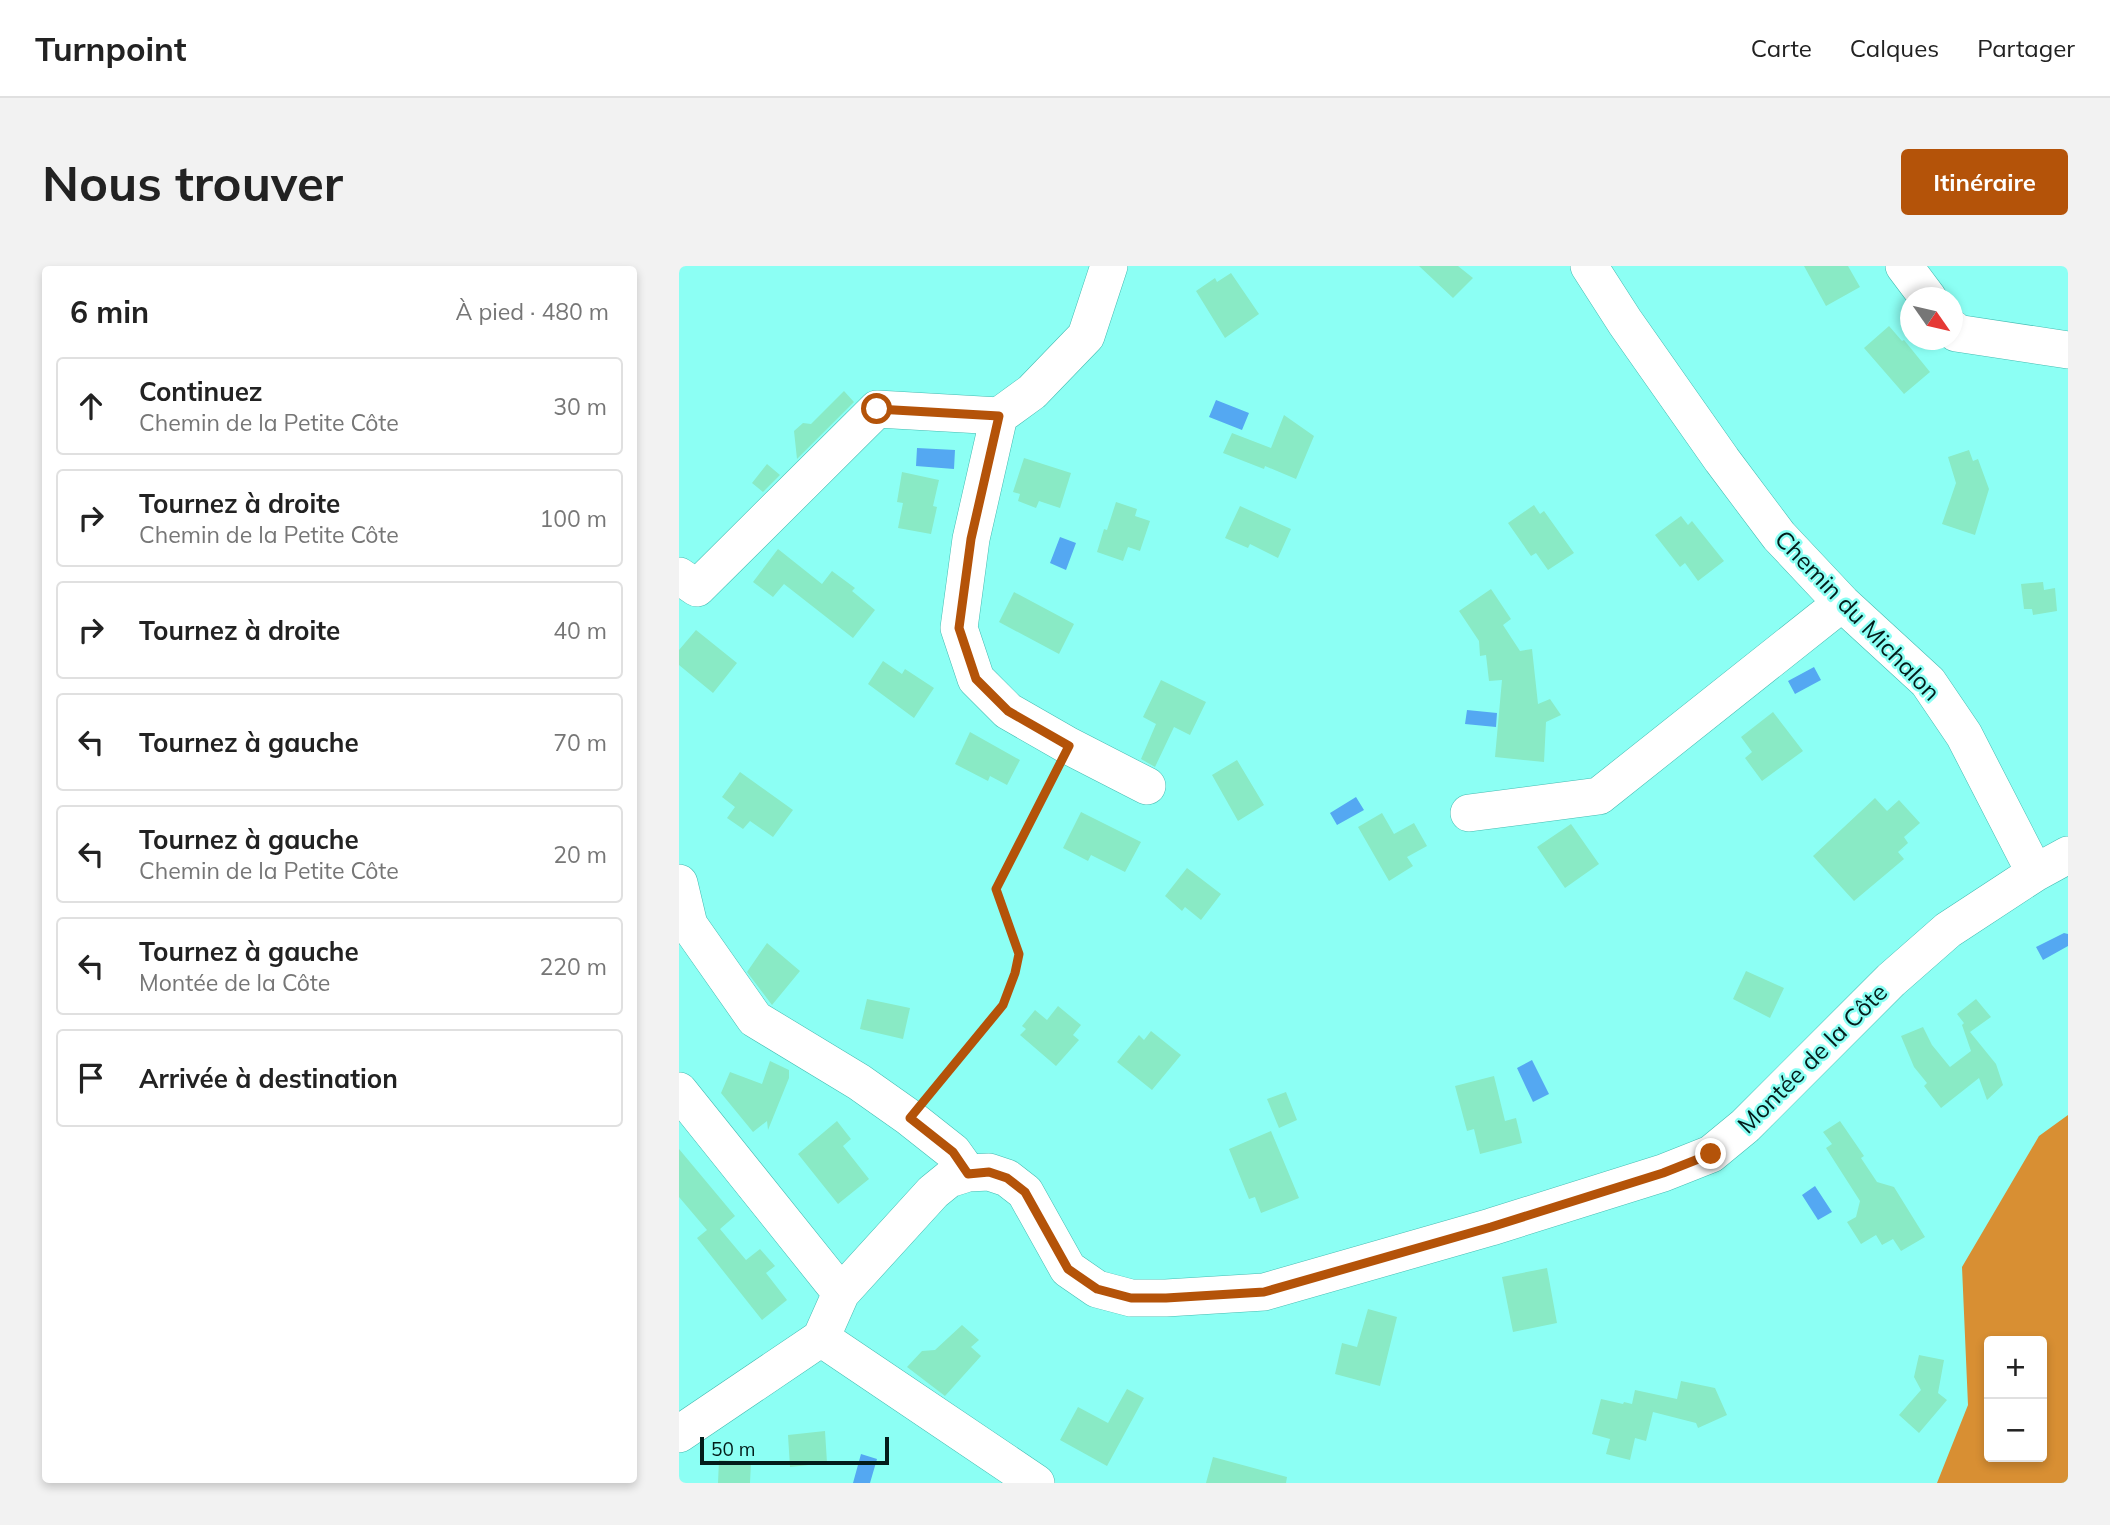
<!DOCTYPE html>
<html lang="fr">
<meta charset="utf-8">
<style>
:root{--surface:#fff;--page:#f2f2f2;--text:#222;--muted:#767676;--line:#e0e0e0;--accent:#b45309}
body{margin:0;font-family:Mulish,sans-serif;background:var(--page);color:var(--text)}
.controls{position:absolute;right:21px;bottom:21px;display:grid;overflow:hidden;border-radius:7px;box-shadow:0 4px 10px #0003}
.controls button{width:63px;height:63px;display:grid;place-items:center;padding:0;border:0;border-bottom:2px solid var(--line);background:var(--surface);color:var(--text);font:35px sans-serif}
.compass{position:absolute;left:1221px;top:21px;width:63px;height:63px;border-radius:50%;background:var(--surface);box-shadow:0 4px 10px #0003;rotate:124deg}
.scale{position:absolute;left:21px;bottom:18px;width:189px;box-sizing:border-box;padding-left:7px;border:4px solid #031c1a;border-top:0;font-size:19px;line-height:24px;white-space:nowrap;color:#031c1a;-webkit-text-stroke:5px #8cfff4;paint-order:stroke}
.stop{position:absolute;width:21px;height:21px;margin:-16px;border:5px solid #b45309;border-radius:50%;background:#fff}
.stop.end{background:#b45309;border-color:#fff;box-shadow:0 2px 7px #0008}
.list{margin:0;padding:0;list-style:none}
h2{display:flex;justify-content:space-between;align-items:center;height:91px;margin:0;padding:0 28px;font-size:30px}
h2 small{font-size:23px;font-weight:400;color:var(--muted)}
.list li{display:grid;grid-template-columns:46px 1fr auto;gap:21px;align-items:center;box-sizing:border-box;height:98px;margin:0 14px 14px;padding:0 14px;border:2px solid var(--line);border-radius:7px}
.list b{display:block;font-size:26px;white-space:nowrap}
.list p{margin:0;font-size:23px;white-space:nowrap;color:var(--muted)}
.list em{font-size:23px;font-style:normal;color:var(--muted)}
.icon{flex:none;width:38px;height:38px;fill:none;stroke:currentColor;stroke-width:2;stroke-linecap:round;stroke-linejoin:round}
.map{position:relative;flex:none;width:1389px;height:1217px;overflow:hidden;border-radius:7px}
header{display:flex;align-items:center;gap:42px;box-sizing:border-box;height:98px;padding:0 35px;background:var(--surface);border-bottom:2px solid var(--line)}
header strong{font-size:33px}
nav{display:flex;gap:38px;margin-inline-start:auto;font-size:24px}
.intro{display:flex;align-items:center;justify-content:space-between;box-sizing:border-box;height:168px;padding:0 42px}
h1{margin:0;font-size:49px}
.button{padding:18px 32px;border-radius:7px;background:var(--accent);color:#fff;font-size:24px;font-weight:700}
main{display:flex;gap:42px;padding:0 42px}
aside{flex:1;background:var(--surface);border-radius:7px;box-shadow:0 4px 10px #0003}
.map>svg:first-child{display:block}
.forest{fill:#d88f33;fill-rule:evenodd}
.water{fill:#54a8f2}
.building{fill:#89eac5}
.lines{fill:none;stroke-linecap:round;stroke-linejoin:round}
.minor-casing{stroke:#44bcb2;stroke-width:38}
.path{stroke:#5bada6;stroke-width:4.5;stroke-dasharray:3.5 5;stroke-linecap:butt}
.minor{stroke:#fff;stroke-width:37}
.route{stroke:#b45309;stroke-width:9}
.labels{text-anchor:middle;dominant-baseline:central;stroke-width:5;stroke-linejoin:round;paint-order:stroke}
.street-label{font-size:24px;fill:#031c1a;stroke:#8cfff4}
</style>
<header>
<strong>Turnpoint</strong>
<nav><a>Carte</a><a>Calques</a><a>Partager</a></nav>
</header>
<div class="intro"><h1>Nous trouver</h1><a class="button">Itinéraire</a></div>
<main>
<aside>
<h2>6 min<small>À pied · 480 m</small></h2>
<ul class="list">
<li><svg class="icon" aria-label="ahead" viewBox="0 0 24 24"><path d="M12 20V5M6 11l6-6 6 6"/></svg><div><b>Continuez</b><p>Chemin de la Petite Côte</p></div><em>30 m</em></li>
<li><svg class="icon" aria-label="right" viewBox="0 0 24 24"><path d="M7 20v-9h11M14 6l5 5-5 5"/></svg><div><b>Tournez à droite</b><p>Chemin de la Petite Côte</p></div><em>100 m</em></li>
<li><svg class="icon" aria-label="right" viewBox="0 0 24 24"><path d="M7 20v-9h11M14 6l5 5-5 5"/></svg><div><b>Tournez à droite</b></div><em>40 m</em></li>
<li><svg class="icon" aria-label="left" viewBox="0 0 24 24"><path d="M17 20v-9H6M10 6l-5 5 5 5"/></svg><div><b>Tournez à gauche</b></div><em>70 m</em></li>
<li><svg class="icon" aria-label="left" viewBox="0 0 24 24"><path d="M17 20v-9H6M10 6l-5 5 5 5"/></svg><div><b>Tournez à gauche</b><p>Chemin de la Petite Côte</p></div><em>20 m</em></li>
<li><svg class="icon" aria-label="left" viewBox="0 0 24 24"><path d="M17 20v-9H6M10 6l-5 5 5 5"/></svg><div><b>Tournez à gauche</b><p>Montée de la Côte</p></div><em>220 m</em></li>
<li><svg class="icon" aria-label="arrive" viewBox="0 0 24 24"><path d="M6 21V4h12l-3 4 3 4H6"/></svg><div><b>Arrivée à destination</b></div></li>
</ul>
</aside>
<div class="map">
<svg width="1389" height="1217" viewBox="0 0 1389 1217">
<rect width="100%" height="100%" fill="#8cfff4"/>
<path class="forest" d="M 1389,849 L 1389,1217 L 1258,1217 L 1289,1139 L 1283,1001 L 1360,870 ZM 1310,1075 L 1363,1075 L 1363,1191 L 1310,1191 Z"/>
<path class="water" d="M 537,134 L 570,147 L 563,164 L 530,151 Z
M 238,182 L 276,184 L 275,203 L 237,200 Z
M 381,271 L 397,277 L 387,304 L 371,297 Z
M 1135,401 L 1142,414 L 1116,428 L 1109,415 Z
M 788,444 L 818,447 L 817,461 L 786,458 Z
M 677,531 L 685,544 L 658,559 L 651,547 Z
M 1385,667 L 1389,668 L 1389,680 L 1364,694 L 1357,681 Z
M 853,794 L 870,828 L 854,836 L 838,802 Z
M 1136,920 L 1153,946 L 1139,954 L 1123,929 Z
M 182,1188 L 198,1193 L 191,1217 L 174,1217 Z"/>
<path class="building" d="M 740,0 L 779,0 L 794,12 L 774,32 Z
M 1125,0 L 1169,0 L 1181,21 L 1147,40 Z
M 552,7 L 580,48 L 546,72 L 517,25 L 536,12 L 538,16 Z
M 1210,60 L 1223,75 L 1225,74 L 1251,106 L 1225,128 L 1185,82 Z
M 165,125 L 175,136 L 118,193 L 115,165 L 124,157 L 132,158 Z
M 605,149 L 635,170 L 617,213 L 586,200 L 585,203 L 544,187 L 553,167 L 592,182 Z
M 1290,184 L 1294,195 L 1299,193 L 1310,223 L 1296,269 L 1263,258 L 1277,217 L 1269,191 Z
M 345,192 L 392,207 L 381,242 L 360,235 L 357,242 L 339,235 L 341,228 L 334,226 Z
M 88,198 L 101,209 L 84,226 L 73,217 Z
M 223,206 L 260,214 L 254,240 L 258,241 L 252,268 L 219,262 L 224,237 L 218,236 Z
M 437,236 L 458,243 L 456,250 L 471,255 L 461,285 L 449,281 L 444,295 L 418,286 L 425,263 L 428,264 Z
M 855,239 L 861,248 L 865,245 L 895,287 L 869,304 L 857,287 L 852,290 L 829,257 Z
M 561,240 L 612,263 L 599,292 L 571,278 L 569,282 L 546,272 Z
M 1002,250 L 1009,259 L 1013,255 L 1045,295 L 1019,315 L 1006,297 L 1001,301 L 976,269 Z
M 99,283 L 143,318 L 153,305 L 176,322 L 173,325 L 196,344 L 174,372 L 105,318 L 94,331 L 74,316 Z
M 1364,316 L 1365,324 L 1376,322 L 1378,345 L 1354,349 L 1353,343 L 1345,343 L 1342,318 Z
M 812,323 L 832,353 L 824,359 L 841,385 L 853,383 L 859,438 L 871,433 L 882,449 L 867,456 L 865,496 L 816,491 L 823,414 L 810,415 L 807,389 L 801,390 L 800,375 L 780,345 Z
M 335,326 L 395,358 L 380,388 L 320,356 Z
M 17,364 L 58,397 L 34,427 L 0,399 L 0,384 Z
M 204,395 L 223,408 L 226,403 L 255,422 L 235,452 L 189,418 Z
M 482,414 L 527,436 L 511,469 L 495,461 L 476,501 L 462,493 L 477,458 L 464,451 Z
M 1094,446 L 1124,485 L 1083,515 L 1066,492 L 1073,486 L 1062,471 Z
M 291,466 L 341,494 L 328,519 L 311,510 L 309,515 L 276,498 Z
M 558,494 L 585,539 L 559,555 L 533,509 Z
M 61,506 L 114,544 L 94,571 L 71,555 L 64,563 L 48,552 L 56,541 L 43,531 Z
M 1196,532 L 1208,545 L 1220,534 L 1241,557 L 1225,571 L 1229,577 L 1219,586 L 1225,593 L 1175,635 L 1134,590 Z
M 402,546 L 462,576 L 446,606 L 412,589 L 409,595 L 384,582 Z
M 703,547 L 715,568 L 735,557 L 748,580 L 728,591 L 734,600 L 710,615 L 679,561 Z
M 892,558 L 920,598 L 886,622 L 858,581 Z
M 508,602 L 542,628 L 522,654 L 506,641 L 503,645 L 486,630 Z
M 88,677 L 121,705 L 93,739 L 68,706 Z
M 1067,705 L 1105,722 L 1091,752 L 1054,733 Z
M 188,733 L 231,742 L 224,773 L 181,763 Z
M 1297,733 L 1312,751 L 1291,766 L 1317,798 L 1324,819 L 1308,834 L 1300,812 L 1262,842 L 1245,820 L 1248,817 L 1235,801 L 1222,770 L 1244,761 L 1253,779 L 1271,801 L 1292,785 L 1283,759 L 1285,757 L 1288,761 L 1278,748 Z
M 379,740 L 402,759 L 394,769 L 400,774 L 377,800 L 341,769 L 347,763 L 343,760 L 356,744 L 368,754 Z
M 472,765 L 502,789 L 473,824 L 438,796 L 460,769 L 465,774 Z
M 91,795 L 110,804 L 110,812 L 89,864 L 88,855 L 74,866 L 42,827 L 51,806 L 83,818 Z
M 815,810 L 826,855 L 837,852 L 843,877 L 801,888 L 795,863 L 788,865 L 776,820 Z
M 607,826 L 618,854 L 600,862 L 588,833 Z
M 158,855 L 172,873 L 164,880 L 190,913 L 159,938 L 119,888 Z
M 1161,855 L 1185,890 L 1182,892 L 1198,916 L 1215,921 L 1246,971 L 1222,985 L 1214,973 L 1203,979 L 1197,969 L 1182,978 L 1168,956 L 1177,951 L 1181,935 L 1147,882 L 1153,878 L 1144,866 Z
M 592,865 L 620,932 L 582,947 L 576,931 L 570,933 L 550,883 Z
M 0,883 L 56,950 L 41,963 L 67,994 L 81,983 L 96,1000 L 87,1007 L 108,1034 L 83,1054 L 18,972 L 28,964 L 0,931 Z
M 868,1002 L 878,1057 L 834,1066 L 823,1011 Z
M 689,1043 L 718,1051 L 701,1120 L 656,1108 L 663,1077 L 678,1081 Z
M 283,1059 L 300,1074 L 292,1081 L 302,1090 L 266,1130 L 228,1101 L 243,1085 L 256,1084 Z
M 1240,1089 L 1265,1094 L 1259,1127 L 1268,1134 L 1240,1167 L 1220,1149 L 1242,1124 L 1235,1111 Z
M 1002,1115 L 1036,1122 L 1048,1149 L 1019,1162 L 1017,1157 L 974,1146 L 967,1175 L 956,1172 L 951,1194 L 927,1188 L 931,1173 L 913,1168 L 922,1133 L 944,1138 L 945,1136 L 953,1138 L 956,1124 L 998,1133 Z
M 448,1123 L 465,1132 L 428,1200 L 381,1174 L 399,1141 L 429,1157 Z
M 146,1165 L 148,1197 L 111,1201 L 109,1169 Z
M 534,1191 L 608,1211 L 607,1217 L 527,1217 Z
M 40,1194 L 72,1196 L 71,1217 L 39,1217 Z"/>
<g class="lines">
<defs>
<path id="minor" d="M 910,0 L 946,56 L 1043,194 L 1100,270 L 1163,337 L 1249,416 L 1285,469 L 1356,607
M 1225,0 L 1249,32
M 1274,63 L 1277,67 L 1389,84
M 320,150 L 292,273 L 280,362 L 297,413 L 329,445 L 390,480 L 468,520
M 0,310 L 18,322 L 198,143 L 320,150 L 353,126 L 407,70 L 430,0
M 790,547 L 920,530 L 1163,337
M 0,617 L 10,659 L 76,753 L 180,816 L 231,852 L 274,886 L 289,907
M 0,825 L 162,1027
M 142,1072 L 357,1217
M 0,1168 L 142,1072 L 162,1027 L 254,926 L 270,913 L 289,907 L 310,906 L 328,912 L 346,926 L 389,1003 L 418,1023 L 452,1032 L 487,1032 L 585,1026 L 812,961 L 984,907 L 1032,888 L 1066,860 L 1212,714 L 1269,664 L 1356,607 L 1389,589"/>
</defs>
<use href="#minor" class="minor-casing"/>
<path class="path" d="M 249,830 C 278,795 339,737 339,690 C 340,678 321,638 317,623 L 377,506"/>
<use href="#minor" class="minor"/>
</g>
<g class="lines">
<path class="route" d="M 198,143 L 320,150 L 292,273 L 280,362 L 297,413 L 329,445 L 390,480 L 317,623 L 340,688 L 336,707 L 324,739 L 231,852 L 274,886 L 289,908 L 310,906 L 328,912 L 346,926 L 389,1003 L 418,1023 L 452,1032 L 487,1032 L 585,1026 L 812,961 L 984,907 L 1032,888"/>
</g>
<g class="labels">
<g class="street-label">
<text transform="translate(1179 349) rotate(46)">Chemin du Michalon</text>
<text transform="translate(1133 792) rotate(-45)">Montée de la Côte</text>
</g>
</g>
</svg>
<div class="controls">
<button>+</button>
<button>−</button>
</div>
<svg class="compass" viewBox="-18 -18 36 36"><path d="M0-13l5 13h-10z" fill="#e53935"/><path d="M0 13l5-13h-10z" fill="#767676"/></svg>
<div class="scale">50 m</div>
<div class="stop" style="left:198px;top:143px"></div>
<div class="stop end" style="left:1032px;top:888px"></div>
</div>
</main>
